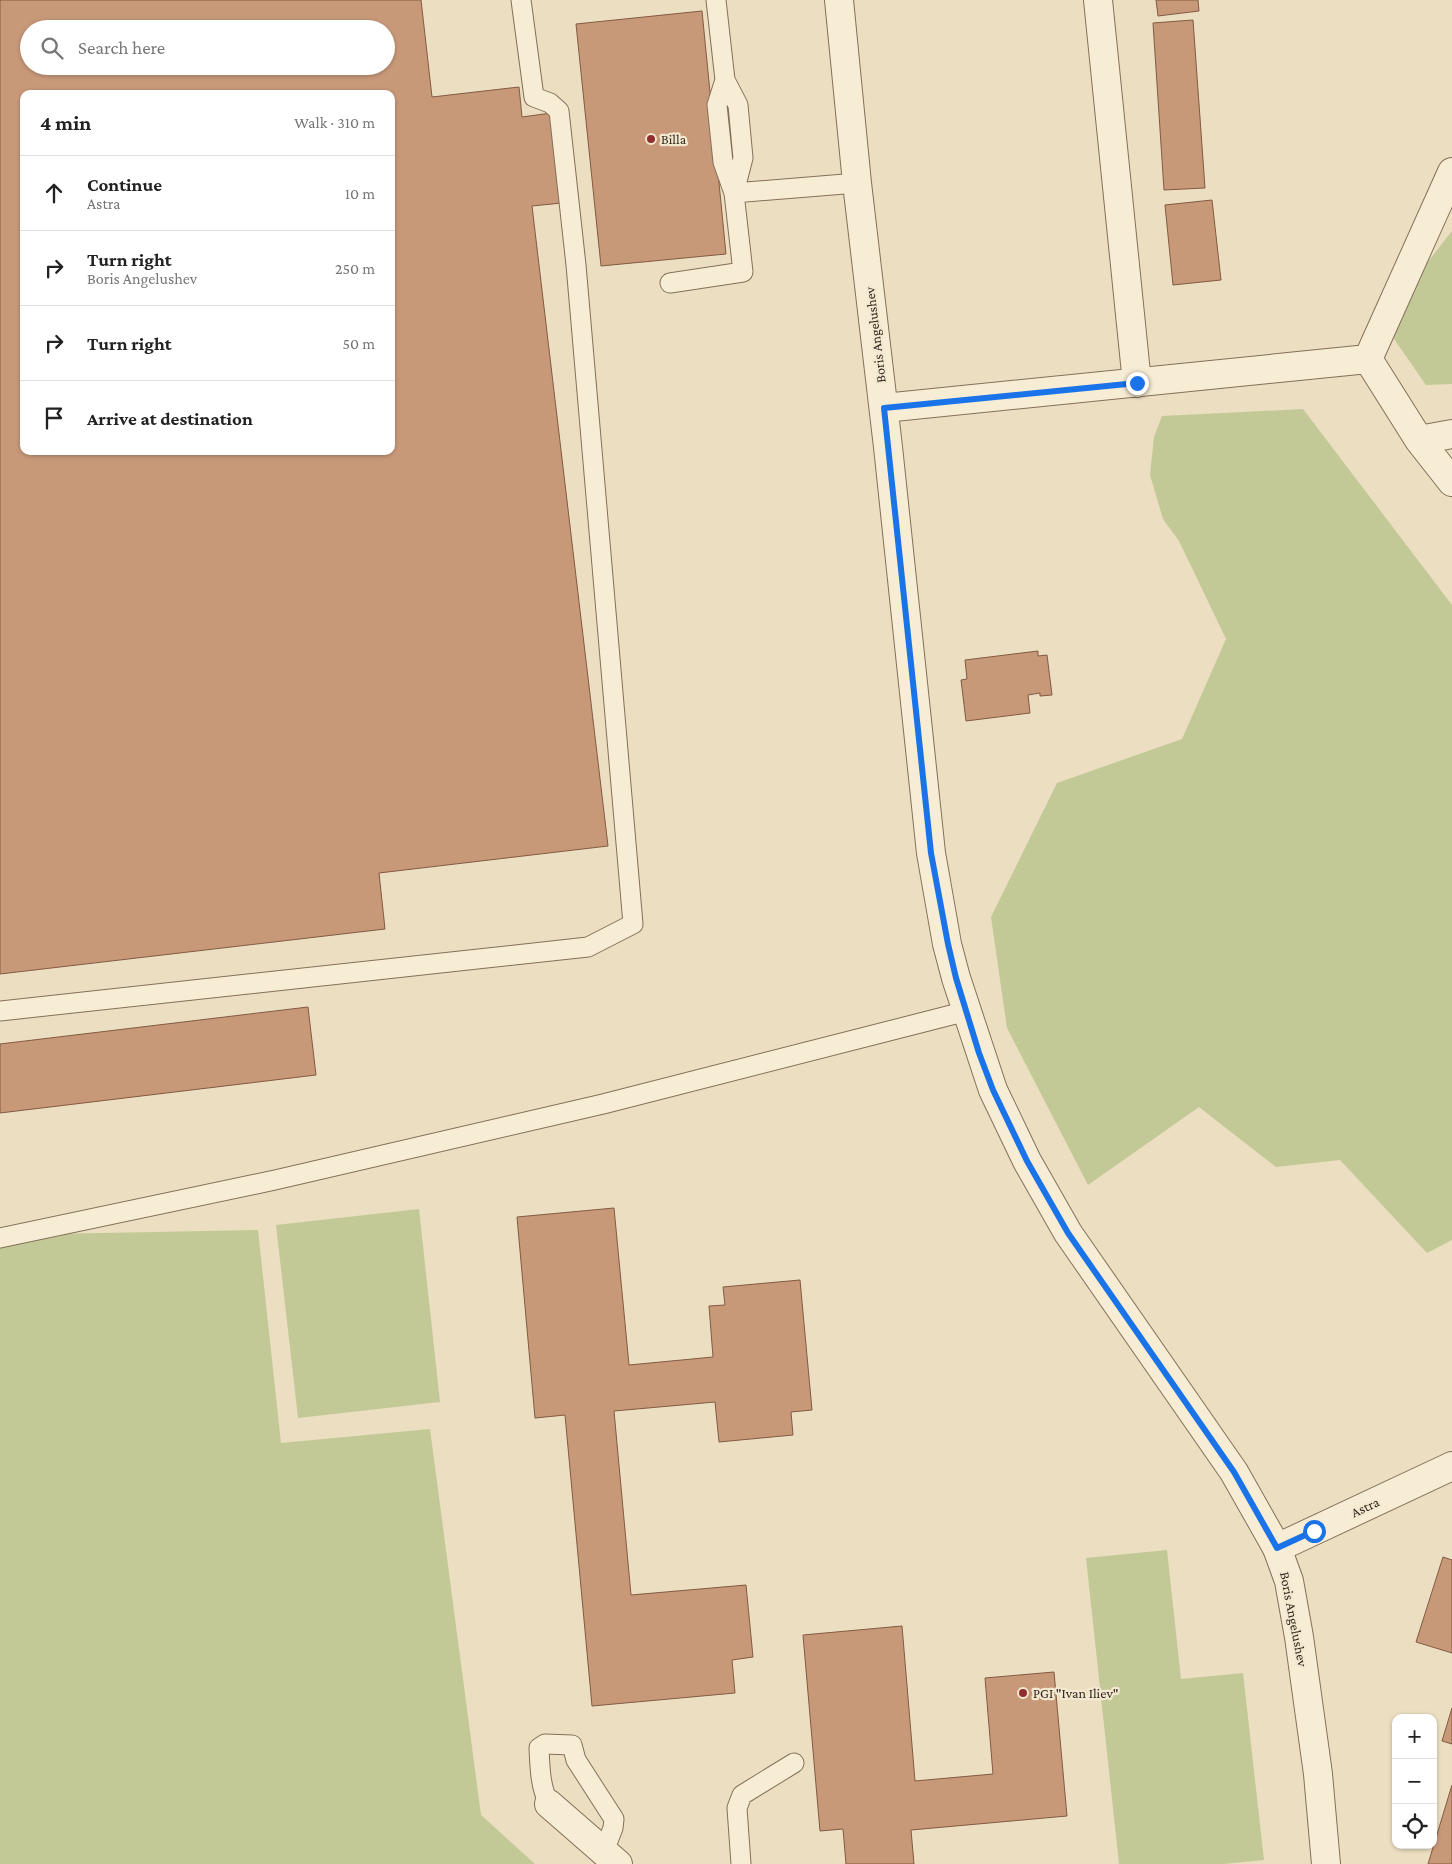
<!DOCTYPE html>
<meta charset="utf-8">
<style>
:root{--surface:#fff;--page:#f6f6f6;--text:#222;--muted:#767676;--line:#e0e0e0}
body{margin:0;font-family:"Crimson Pro",serif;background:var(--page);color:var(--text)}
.controls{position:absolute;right:15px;bottom:15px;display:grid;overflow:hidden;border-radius:10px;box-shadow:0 1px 4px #0004}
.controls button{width:45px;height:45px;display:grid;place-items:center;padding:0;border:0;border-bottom:1px solid var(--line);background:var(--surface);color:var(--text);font:25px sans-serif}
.stop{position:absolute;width:15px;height:15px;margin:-11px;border:4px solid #1a73e8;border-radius:50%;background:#fff}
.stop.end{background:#1a73e8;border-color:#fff;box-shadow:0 1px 5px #0008}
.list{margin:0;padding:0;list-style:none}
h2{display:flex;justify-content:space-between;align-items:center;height:65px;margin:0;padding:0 20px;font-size:21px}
h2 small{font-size:16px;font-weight:400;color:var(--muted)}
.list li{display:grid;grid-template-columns:32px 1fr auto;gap:15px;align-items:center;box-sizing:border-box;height:75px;padding:0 20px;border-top:1px solid var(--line)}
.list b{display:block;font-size:19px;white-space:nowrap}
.list p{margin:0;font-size:16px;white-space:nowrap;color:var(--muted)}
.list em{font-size:16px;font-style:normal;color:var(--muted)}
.icon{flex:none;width:28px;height:28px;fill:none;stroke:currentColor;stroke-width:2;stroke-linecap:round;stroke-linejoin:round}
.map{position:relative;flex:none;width:1452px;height:1864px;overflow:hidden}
.search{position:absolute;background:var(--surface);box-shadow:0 1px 4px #0004;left:20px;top:20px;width:375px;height:55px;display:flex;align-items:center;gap:12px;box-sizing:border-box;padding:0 18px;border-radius:28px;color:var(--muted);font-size:19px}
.panel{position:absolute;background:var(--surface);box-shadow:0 1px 4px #0004;left:20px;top:90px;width:375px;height:365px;border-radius:10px}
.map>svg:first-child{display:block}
.green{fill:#c3c996}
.building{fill:#c89979;stroke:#825a41;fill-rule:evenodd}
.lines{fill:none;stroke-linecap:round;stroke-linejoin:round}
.service-casing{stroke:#84705a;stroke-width:21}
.minor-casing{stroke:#84705a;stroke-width:30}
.tertiary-casing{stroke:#84705a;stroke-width:30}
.service{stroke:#f7ecd4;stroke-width:19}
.minor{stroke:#f7ecd4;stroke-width:28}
.tertiary{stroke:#f7ecd4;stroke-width:28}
.route{stroke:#1a73e8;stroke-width:6}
.poi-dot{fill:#902d2e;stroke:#f3e9d0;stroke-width:2}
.labels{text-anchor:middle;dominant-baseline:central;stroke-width:4.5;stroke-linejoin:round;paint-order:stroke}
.poi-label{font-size:14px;fill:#34281d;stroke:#f3e9d0;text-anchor:start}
.street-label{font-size:14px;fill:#34281d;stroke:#f3e9d0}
</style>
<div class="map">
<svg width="1452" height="1864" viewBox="0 0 1452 1864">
<rect width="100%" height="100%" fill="#ebdec1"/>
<path class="green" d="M 1452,231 L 1452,384 L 1426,385 L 1392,336 L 1427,263 Z
M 1303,409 L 1452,605 L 1452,1240 L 1427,1253 L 1340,1160 L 1276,1167 L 1199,1107 L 1088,1185 L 1007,1028 L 991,917 L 1057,783 L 1182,739 L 1226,639 L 1179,541 L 1163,519 L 1150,475 L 1154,437 L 1162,416 Z
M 419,1209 L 440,1402 L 298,1418 L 276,1225 Z
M 258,1230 L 281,1443 L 430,1429 L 481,1815 L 535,1864 L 0,1864 L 0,1235 Z
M 1167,1550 L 1181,1679 L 1243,1673 L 1264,1860 L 1224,1864 L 1119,1864 L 1086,1558 Z"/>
<path class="building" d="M 0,0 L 421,0 L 432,97 L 519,87 L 522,117 L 551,113 L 562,203 L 532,206 L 608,846 L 379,873 L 385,929 L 0,974 ZM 29,29 L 386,29 L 386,66 L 29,66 ZM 24,94 L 391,94 L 391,451 L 24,451 Z
M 1156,0 L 1198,0 L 1199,11 L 1158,16 Z
M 702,11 L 726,254 L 601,266 L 576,24 Z
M 1193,20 L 1205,188 L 1164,190 L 1153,23 Z
M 1212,200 L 1221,280 L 1173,285 L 1165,205 Z
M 1038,651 L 1038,656 L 1047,655 L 1052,695 L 1040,696 L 1040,693 L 1028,695 L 1030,713 L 966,721 L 961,680 L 967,679 L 965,660 Z
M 308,1007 L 316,1075 L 0,1113 L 0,1044 Z
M 614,1208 L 629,1365 L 713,1357 L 709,1306 L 725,1305 L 723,1287 L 800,1280 L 812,1410 L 791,1412 L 793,1435 L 719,1442 L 715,1402 L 614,1411 L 631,1595 L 746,1585 L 753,1657 L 732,1660 L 735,1693 L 592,1706 L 565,1415 L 535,1418 L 517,1217 Z
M 1443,1557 L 1452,1560 L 1452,1653 L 1416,1642 Z
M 902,1626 L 915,1781 L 993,1774 L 985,1678 L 1054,1672 L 1067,1816 L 911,1830 L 914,1864 L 846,1864 L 843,1829 L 820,1831 L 803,1635 Z
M 1452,1708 L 1452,1744 L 1442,1741 Z
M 1452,1785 L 1452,1864 L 1428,1864 Z"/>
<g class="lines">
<defs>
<path id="service" d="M 716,0 L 725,80 L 738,105 L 743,158 L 734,193
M 734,193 L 857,183
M 670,283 L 743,272 L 734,193 L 723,162 L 717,105 L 725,80
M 0,1011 L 588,947 L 633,924 L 576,265 L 559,111 L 550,103 L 534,97 L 521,0
M 0,1238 L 275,1180 L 603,1104 L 967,1011
M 549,1804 C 540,1786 540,1768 539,1748 L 545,1744 L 572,1745 L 576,1760 L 614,1819 L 613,1828 L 604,1851
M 741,1864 L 737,1808 L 742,1795 L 794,1763"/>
<path id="minor" d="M 1098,0 L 1137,383
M 1368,359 L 1452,172
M 1368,359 L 1419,440 L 1452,482
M 884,408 L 1368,359
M 1419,440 L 1452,434
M 1277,1548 L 1289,1581 L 1299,1637 L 1318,1774 L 1326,1864
M 549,1804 L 618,1864"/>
<path id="tertiary" d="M 839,0 L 857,183 L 888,447 L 931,853 L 947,944 L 956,978 L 993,1090 L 1027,1161 L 1068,1233 L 1234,1472 L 1277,1548 L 1452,1466"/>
</defs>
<use href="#service" class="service-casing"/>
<use href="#minor" class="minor-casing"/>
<use href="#tertiary" class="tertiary-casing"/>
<use href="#service" class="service"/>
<use href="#minor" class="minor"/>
<use href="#tertiary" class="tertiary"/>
</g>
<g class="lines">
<path class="route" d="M 1137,383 L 884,408 L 931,853 L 948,944 L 956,978 L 979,1053 L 993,1090 L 1027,1161 L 1068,1233 L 1234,1472 L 1277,1548 L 1314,1531"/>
</g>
<g class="poi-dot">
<circle cx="651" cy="139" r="5"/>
<circle cx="1023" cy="1693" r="5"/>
</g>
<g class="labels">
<g class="poi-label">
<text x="661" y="139">Billa</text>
<text x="1033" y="1693">PGI "Ivan Iliev"</text>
</g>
<g class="street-label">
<text transform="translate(875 335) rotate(-97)">Boris Angelushev</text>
<text transform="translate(1365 1507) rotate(-25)">Astra</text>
<text transform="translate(1294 1619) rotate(79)">Boris Angelushev</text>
</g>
</g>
</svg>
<div class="controls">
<button>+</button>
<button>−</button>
<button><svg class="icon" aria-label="locate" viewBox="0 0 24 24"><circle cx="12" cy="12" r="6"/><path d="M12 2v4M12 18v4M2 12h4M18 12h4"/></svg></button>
</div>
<div class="stop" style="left:1314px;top:1531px"></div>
<div class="stop end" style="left:1137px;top:383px"></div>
<div class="search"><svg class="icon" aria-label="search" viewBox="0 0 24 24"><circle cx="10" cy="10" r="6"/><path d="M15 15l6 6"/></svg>Search here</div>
<section class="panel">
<h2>4 min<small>Walk · 310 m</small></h2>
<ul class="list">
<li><svg class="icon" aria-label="ahead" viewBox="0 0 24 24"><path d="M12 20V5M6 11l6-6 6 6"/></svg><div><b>Continue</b><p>Astra</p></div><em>10 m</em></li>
<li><svg class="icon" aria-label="right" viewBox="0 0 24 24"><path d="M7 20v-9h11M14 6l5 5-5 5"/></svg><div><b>Turn right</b><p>Boris Angelushev</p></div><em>250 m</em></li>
<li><svg class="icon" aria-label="right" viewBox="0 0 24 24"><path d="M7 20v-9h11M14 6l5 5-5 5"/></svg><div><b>Turn right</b></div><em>50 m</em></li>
<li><svg class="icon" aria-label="arrive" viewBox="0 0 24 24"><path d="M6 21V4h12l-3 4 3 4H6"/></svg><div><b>Arrive at destination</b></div></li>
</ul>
</section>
</div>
